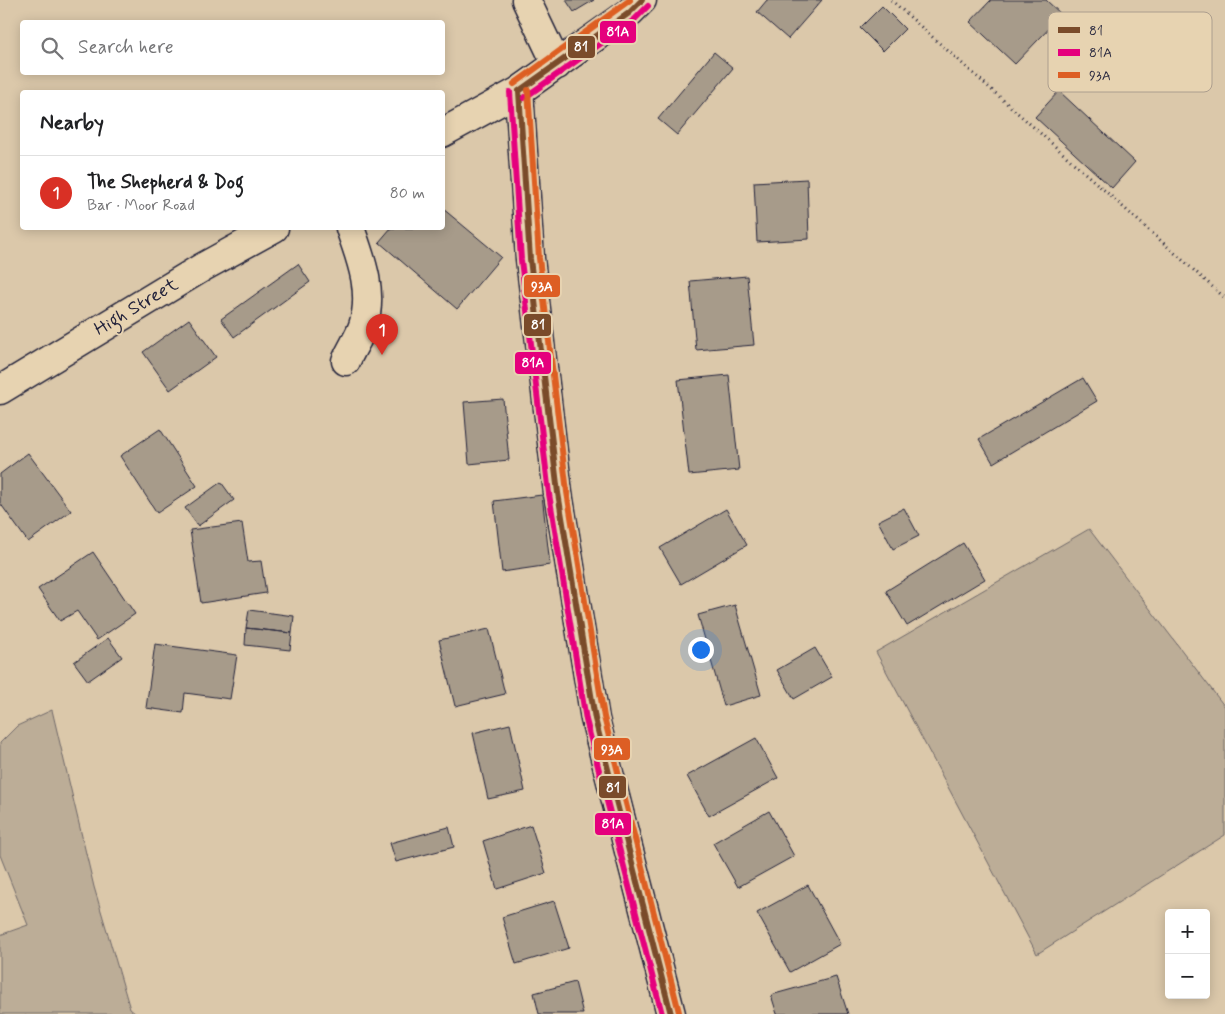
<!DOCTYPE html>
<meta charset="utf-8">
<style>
:root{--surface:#fff;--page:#f2f2f2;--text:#202124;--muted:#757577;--line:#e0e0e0;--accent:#d93025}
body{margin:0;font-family:Mynerve,sans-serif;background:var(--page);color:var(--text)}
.controls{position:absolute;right:15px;bottom:15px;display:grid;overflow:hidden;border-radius:5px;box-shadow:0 2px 12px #0003}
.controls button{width:45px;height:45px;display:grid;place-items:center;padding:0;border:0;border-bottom:1px solid var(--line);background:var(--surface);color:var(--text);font:25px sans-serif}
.you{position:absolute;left:700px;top:649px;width:18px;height:18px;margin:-12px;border:4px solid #fff;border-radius:50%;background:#1a73e8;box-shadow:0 0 0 8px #1a73e833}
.badge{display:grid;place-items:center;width:32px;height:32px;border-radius:50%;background:var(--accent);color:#fff;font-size:16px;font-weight:700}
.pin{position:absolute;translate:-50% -41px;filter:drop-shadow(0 1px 2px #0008)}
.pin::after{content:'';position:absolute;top:26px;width:18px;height:15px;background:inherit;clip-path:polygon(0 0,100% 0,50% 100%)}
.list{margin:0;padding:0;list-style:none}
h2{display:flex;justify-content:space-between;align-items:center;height:65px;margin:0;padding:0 20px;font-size:21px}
h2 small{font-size:16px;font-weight:400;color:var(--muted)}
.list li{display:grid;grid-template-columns:32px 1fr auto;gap:15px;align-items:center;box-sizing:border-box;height:75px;padding:0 20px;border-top:1px solid var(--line)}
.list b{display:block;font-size:19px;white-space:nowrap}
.list p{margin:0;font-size:16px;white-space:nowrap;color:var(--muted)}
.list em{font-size:16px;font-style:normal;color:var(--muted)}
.icon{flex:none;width:28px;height:28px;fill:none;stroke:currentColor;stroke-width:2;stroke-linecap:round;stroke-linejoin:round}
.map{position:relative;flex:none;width:1225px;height:1014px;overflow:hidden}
.search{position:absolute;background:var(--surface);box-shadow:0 2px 12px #0003;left:20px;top:20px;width:425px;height:55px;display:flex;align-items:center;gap:12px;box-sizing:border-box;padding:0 18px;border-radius:5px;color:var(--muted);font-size:19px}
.panel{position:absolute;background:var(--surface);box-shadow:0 2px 12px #0003;left:20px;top:90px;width:425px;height:140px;border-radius:5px}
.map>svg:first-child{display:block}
.green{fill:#bcad97;stroke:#6f6869}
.building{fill:#a79b8a;stroke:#22223b}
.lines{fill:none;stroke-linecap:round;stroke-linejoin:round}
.minor-casing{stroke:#22223b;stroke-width:31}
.path{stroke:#22223b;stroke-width:3;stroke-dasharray:1 4;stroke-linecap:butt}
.minor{stroke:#e7d3b1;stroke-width:28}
.bus-1-casing{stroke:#e7d3b1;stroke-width:10}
.bus-2-casing{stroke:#e7d3b1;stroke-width:10}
.bus-3-casing{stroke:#e7d3b1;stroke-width:10}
.bus-1{stroke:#7a4b2a;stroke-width:6}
.bus-2{stroke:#e5007d;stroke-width:6}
.bus-3{stroke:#dd5e24;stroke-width:6}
.labels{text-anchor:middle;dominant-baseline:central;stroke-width:4;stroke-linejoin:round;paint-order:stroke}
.street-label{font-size:19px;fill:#22223b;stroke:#e7d3b1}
.key{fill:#e7d3b1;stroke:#ac9e8e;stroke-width:1}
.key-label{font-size:14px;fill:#22223b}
.line-badge{stroke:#e7d3b1;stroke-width:2}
.badge-label{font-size:14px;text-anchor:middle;font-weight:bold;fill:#fff}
</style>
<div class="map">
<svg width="1225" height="1014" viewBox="0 0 1225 1014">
<rect width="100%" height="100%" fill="#dbc8aa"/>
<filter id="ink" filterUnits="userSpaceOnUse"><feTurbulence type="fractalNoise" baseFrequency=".02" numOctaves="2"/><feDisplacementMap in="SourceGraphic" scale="10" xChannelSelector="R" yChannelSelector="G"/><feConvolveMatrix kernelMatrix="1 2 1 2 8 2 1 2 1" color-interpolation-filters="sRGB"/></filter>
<g filter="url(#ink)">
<path class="green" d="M 1089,529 L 1225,707 L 1225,835 L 1037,954 L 876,652 Z
M 52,710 L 94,887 L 130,1009 L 136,1014 L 0,1014 L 0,935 L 28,925 L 0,855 L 0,743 L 17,726 Z"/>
<path class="building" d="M 566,0 L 594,0 L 574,12 Z
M 767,0 L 822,0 L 788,39 L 757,12 Z
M 991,0 L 1046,0 L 1062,15 L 1015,64 L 970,22 Z
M 882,6 L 905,29 L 883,51 L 860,28 Z
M 714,52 L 733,68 L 677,135 L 658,119 Z
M 1059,91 L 1135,162 L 1112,188 L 1035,117 Z
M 807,179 L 809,239 L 757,242 L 754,182 Z
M 442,208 L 501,257 L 457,309 L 379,242 L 391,228 L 442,228 Z
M 298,264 L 310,282 L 234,337 L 221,319 Z
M 747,276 L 754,345 L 696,350 L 690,281 Z
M 189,319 L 216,357 L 170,390 L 143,352 Z
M 729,375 L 739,470 L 689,475 L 678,380 Z
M 1083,378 L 1097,401 L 993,463 L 979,439 Z
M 503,399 L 509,460 L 469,464 L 464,402 Z
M 160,429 L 197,486 L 157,513 L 120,456 Z
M 28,453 L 71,511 L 28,542 L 0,503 L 0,474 Z
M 221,482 L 234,500 L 198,526 L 185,508 Z
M 542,495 L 550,565 L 502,572 L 494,501 Z
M 904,508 L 919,536 L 893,549 L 878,521 Z
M 726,509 L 747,545 L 681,584 L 660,548 Z
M 242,523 L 248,562 L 261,561 L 266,593 L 201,603 L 190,530 Z
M 963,543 L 985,579 L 907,626 L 886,591 Z
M 93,552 L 135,614 L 97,640 L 77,611 L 60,621 L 38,589 Z
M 735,605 L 761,695 L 724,706 L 698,615 Z
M 249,610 L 294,616 L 292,633 L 246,628 Z
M 246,628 L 292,633 L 290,650 L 245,645 Z
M 489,629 L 505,694 L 455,706 L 439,640 Z
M 108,638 L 122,657 L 88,681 L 74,662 Z
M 155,644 L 237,655 L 230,699 L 185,693 L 183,713 L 146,708 Z
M 815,648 L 832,677 L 794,699 L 777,670 Z
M 510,724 L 525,791 L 488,799 L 473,733 Z
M 756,738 L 778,778 L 709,816 L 687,776 Z
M 769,811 L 794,856 L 738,887 L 713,843 Z
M 531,825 L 546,873 L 497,889 L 483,841 Z
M 449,827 L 454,847 L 396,862 L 390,843 Z
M 808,885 L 840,944 L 790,972 L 757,913 Z
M 554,901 L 569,948 L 516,964 L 502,917 Z
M 836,977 L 848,1014 L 777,1014 L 771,995 Z
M 575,982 L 583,1014 L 539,1014 L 534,993 Z"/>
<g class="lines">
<defs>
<path id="minor" d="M 526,0 L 557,65
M 519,91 L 530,259 L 558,493 L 595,719 L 671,1014
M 442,133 L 519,91 L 629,13 L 642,0
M 346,361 C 351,349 359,338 363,326 C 374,292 361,259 350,228
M 0,390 L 203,267 L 274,228"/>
</defs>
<use href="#minor" class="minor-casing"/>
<path class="path" d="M 891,0 L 1225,298"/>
<use href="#minor" class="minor"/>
<defs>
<path id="bus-1" d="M 519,91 L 530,259 L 558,493 L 595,719 L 671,1014
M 519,91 L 629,13 L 642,0"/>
<path id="bus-2" d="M 510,92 L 521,260 L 549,494 L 586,720 L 662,1014
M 524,98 L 634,20 L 648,6"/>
<path id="bus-3" d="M 514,84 L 630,0
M 528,90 L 539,258 L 567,492 L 604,717 L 679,1012"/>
</defs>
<use href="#bus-1" class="bus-1-casing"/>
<use href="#bus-2" class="bus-2-casing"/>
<use href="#bus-3" class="bus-3-casing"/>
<use href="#bus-1" class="bus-1"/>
<use href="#bus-2" class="bus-2"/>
<use href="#bus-3" class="bus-3"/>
</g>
</g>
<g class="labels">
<g class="street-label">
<text transform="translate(136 307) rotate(-31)">High Street</text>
</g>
</g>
<rect x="1048" y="12" width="164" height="80" rx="8" class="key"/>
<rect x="1058" y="27" width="22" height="6" fill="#7a4b2a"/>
<rect x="1058" y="49" width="22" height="7" fill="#e5007d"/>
<rect x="1058" y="72" width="22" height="6" fill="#dd5e24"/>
<g class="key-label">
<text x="1089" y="35">81</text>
<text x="1089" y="57">81A</text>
<text x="1089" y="80">93A</text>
</g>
<g class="line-badge">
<rect x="599" y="20" width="38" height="24" rx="5" fill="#e5007d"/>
<rect x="567" y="35" width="29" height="24" rx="5" fill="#7a4b2a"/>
<rect x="523" y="274" width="38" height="24" rx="5" fill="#dd5e24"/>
<rect x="523" y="313" width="29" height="24" rx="5" fill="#7a4b2a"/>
<rect x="514" y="351" width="38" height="24" rx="5" fill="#e5007d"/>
<rect x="593" y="737" width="38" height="24" rx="5" fill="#dd5e24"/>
<rect x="598" y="775" width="29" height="24" rx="5" fill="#7a4b2a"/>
<rect x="594" y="812" width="38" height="24" rx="5" fill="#e5007d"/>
</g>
<g class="badge-label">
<text x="618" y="36">81A</text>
<text x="581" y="51">81</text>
<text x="542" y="291">93A</text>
<text x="538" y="329">81</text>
<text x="533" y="367">81A</text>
<text x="612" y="754">93A</text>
<text x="613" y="792">81</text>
<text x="613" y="828">81A</text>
</g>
</svg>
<div class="controls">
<button>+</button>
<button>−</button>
</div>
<div class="you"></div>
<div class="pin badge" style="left:382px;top:355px">1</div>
<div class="search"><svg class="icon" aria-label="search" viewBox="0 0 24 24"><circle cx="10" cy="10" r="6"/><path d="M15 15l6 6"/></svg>Search here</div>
<section class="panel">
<h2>Nearby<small></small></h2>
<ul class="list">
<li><span class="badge">1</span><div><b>The Shepherd &amp; Dog</b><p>Bar · Moor Road</p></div><em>80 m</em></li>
</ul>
</section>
</div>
